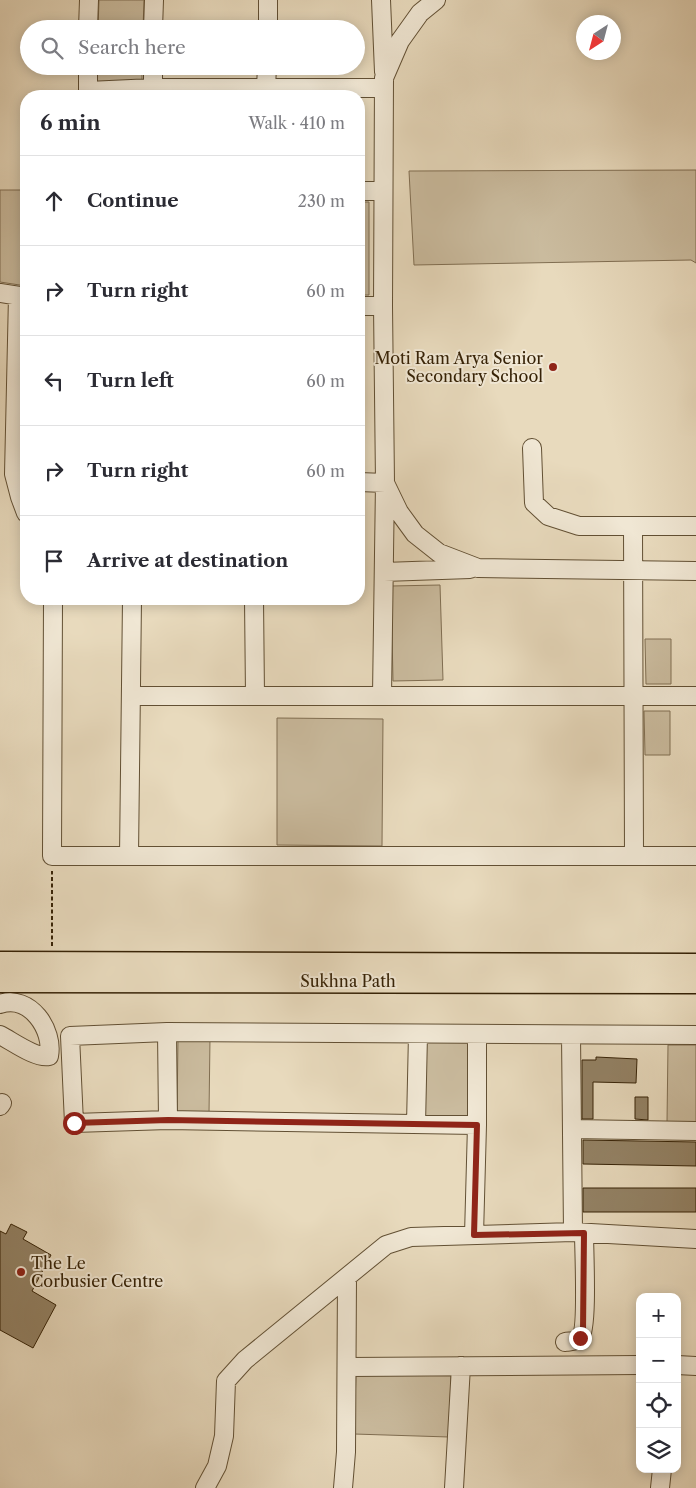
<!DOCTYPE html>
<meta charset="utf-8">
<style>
:root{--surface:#fff;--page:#f7f7f7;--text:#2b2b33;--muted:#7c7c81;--line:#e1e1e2}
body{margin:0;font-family:"Libre Caslon Text",serif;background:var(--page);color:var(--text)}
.controls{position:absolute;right:15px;bottom:15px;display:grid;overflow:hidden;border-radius:10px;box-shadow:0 2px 12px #0003}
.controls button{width:45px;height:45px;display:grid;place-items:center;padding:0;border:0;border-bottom:1px solid var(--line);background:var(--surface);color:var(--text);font:25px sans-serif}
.compass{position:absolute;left:576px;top:15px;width:45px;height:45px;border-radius:50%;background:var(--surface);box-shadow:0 2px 12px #0003;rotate:216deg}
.stop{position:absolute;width:15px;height:15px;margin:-11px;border:4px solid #8f2418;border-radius:50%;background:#fff}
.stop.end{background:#8f2418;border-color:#fff;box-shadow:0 1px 5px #0008}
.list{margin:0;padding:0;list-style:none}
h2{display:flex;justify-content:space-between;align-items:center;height:65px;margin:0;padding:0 20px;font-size:21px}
h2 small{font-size:16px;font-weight:400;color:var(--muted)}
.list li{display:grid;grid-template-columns:32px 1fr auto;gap:15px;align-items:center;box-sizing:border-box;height:90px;padding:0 20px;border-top:1px solid var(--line)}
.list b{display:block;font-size:19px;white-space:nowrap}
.list em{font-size:16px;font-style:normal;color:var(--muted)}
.icon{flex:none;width:28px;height:28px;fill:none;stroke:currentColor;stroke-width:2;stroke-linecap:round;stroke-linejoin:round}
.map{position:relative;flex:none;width:696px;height:1488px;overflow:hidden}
.search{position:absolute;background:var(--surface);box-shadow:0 2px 12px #0003;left:20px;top:20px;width:345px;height:55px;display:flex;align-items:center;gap:12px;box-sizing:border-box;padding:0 18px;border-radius:28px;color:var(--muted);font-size:19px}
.panel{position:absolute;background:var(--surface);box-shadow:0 2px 12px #0003;left:20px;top:90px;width:345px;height:515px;border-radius:20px}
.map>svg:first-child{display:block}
.green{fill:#cabb9e;stroke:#806e52}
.building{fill:#938265;stroke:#362206}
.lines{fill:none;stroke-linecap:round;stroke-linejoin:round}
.minor-casing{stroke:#625034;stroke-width:20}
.major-casing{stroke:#362206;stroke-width:25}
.path{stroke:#362206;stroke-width:2;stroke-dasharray:4 2.5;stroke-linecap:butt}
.minor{stroke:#f0e7d4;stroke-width:18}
.major{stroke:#e8dabd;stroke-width:22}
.route{stroke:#8f2418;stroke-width:6}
.poi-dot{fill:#8f2418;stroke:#f0e7d4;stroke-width:2}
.labels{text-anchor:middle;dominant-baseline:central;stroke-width:4;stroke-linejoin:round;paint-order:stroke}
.poi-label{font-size:16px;fill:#362206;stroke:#f0e7d4;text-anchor:end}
.street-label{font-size:16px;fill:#362206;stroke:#f0e7d4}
</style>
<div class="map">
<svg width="696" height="1488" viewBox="0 0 696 1488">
<rect width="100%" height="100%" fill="#e8dabd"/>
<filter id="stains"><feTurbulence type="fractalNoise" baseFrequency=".004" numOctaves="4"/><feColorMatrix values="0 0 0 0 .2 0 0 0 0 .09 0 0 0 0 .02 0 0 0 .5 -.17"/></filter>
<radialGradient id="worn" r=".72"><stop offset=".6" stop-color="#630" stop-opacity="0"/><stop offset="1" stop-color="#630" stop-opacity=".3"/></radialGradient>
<path class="green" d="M 99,0 L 144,0 L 143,29 L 98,29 Z
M 97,66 L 142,66 L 142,83 L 97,82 Z
M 696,170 L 696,263 L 691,260 L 414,265 L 409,171 Z
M 0,190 L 26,190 L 26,286 L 0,282 Z
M 359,202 L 369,202 L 369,295 L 359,295 Z
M 440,585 L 443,680 L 393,681 L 391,586 Z
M 645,639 L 671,639 L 671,684 L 646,684 Z
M 644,711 L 670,711 L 670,755 L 645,755 Z
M 277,718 L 383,719 L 382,846 L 277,845 Z
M 178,1038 L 210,1038 L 209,1114 L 177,1114 Z
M 422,1038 L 472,1039 L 471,1120 L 421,1119 Z
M 668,1045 L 696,1045 L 696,1122 L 667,1122 Z
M 356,1373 L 451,1375 L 449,1437 L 354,1434 Z"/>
<path class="building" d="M 596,1057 L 637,1059 L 636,1083 L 593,1082 L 593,1119 L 582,1119 L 582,1060 L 596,1060 Z
M 635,1097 L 648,1097 L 648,1120 L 635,1119 Z
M 583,1140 L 696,1142 L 696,1166 L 583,1164 Z
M 583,1188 L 696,1188 L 696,1212 L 583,1212 Z
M 11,1224 L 27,1232 L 23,1239 L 51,1255 L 32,1291 L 56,1305 L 33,1348 L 0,1330 L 0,1231 L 6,1234 Z"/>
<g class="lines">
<defs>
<path id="minor" d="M 381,0 L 384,72
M 436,0 L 420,13 L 400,41 L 384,78 L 383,306 L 385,483 L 399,512 L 415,534 L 439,553 L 478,568 L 696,571
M 88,29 L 89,0
M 153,29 L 154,0
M 268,29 L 268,0
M 153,88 L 384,88
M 266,88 L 267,66
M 88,91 L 153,88 L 153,66
M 88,96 L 88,66
M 359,191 L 383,191
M 0,293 L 26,297
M 18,296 L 14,474 L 20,497 L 26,513
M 359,306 L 383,306
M 532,448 L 534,503 L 548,516 L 579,526 L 633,526
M 359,482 L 385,483 L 382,696
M 384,572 L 470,569
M 53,599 L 52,856 L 696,856
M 254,599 L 255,696
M 131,696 L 696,696
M 129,856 L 132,599
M 634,856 L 633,526 L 696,526
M 0,1004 C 30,994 54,1030 49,1056 C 36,1059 12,1041 0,1035
M 167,1032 L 168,1120
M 571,1035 L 573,1232
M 0,1106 L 2,1103
M 416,1124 L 418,1034
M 477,1125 L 168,1120 L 74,1123 L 70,1036 L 167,1032 L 696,1035
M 572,1129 L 696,1131
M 474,1235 L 477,1125 L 477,1034
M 565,1342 C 570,1341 576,1342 580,1338 C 588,1329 584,1249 584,1233
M 677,1365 L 696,1366
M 348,1367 L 640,1365
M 205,1488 L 217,1466 L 224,1436 L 226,1381 L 245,1360 L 386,1245 L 411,1237 L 573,1232 L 696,1239
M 343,1488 L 346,1452 L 347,1277
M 454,1488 L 461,1366
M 660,1488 L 662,1469"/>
<path id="major" d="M 0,963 L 696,965
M 0,981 L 696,982"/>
</defs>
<use href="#minor" class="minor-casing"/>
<use href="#major" class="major-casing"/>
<path class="path" d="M 52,946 L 52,871"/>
<use href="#minor" class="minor"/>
<use href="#major" class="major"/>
</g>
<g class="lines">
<path class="route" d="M 74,1123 L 168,1120 L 477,1125 L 474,1235 L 584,1233 L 583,1331 L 580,1338"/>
</g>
<g class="poi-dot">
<circle cx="553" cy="367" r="5"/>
<circle cx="21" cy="1272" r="5"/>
</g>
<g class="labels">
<g class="poi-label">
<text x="543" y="358">Moti Ram Arya Senior<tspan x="543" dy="18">Secondary School</tspan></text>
<text x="31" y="1263" text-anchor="start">The Le<tspan x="31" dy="18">Corbusier Centre</tspan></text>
</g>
<g class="street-label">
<text x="348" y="981">Sukhna Path</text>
</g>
</g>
<rect width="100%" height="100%" filter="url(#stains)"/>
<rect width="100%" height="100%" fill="url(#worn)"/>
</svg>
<div class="controls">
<button>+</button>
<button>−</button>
<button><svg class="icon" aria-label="locate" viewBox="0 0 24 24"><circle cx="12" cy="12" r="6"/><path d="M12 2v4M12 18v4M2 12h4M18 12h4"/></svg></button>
<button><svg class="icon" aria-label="layers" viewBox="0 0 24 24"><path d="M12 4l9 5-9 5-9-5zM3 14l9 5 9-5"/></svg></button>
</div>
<svg class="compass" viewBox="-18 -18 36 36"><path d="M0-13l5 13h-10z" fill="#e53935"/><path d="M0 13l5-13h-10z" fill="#7c7c81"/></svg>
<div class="stop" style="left:74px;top:1123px"></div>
<div class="stop end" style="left:580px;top:1338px"></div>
<div class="search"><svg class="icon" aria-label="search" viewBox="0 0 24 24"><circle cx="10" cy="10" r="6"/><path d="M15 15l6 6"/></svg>Search here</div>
<section class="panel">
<h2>6 min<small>Walk · 410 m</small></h2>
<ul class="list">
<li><svg class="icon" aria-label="ahead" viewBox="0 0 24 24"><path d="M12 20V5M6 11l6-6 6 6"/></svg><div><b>Continue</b></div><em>230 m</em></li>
<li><svg class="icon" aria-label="right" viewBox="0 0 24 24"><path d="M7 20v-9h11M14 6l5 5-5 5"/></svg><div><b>Turn right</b></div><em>60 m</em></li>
<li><svg class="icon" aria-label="left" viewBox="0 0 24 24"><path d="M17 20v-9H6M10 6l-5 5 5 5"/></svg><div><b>Turn left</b></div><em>60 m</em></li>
<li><svg class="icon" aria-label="right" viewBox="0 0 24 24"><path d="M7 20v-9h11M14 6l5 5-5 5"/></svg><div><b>Turn right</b></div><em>60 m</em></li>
<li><svg class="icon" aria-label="arrive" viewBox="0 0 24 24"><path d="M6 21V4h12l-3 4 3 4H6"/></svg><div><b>Arrive at destination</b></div></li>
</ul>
</section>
</div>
